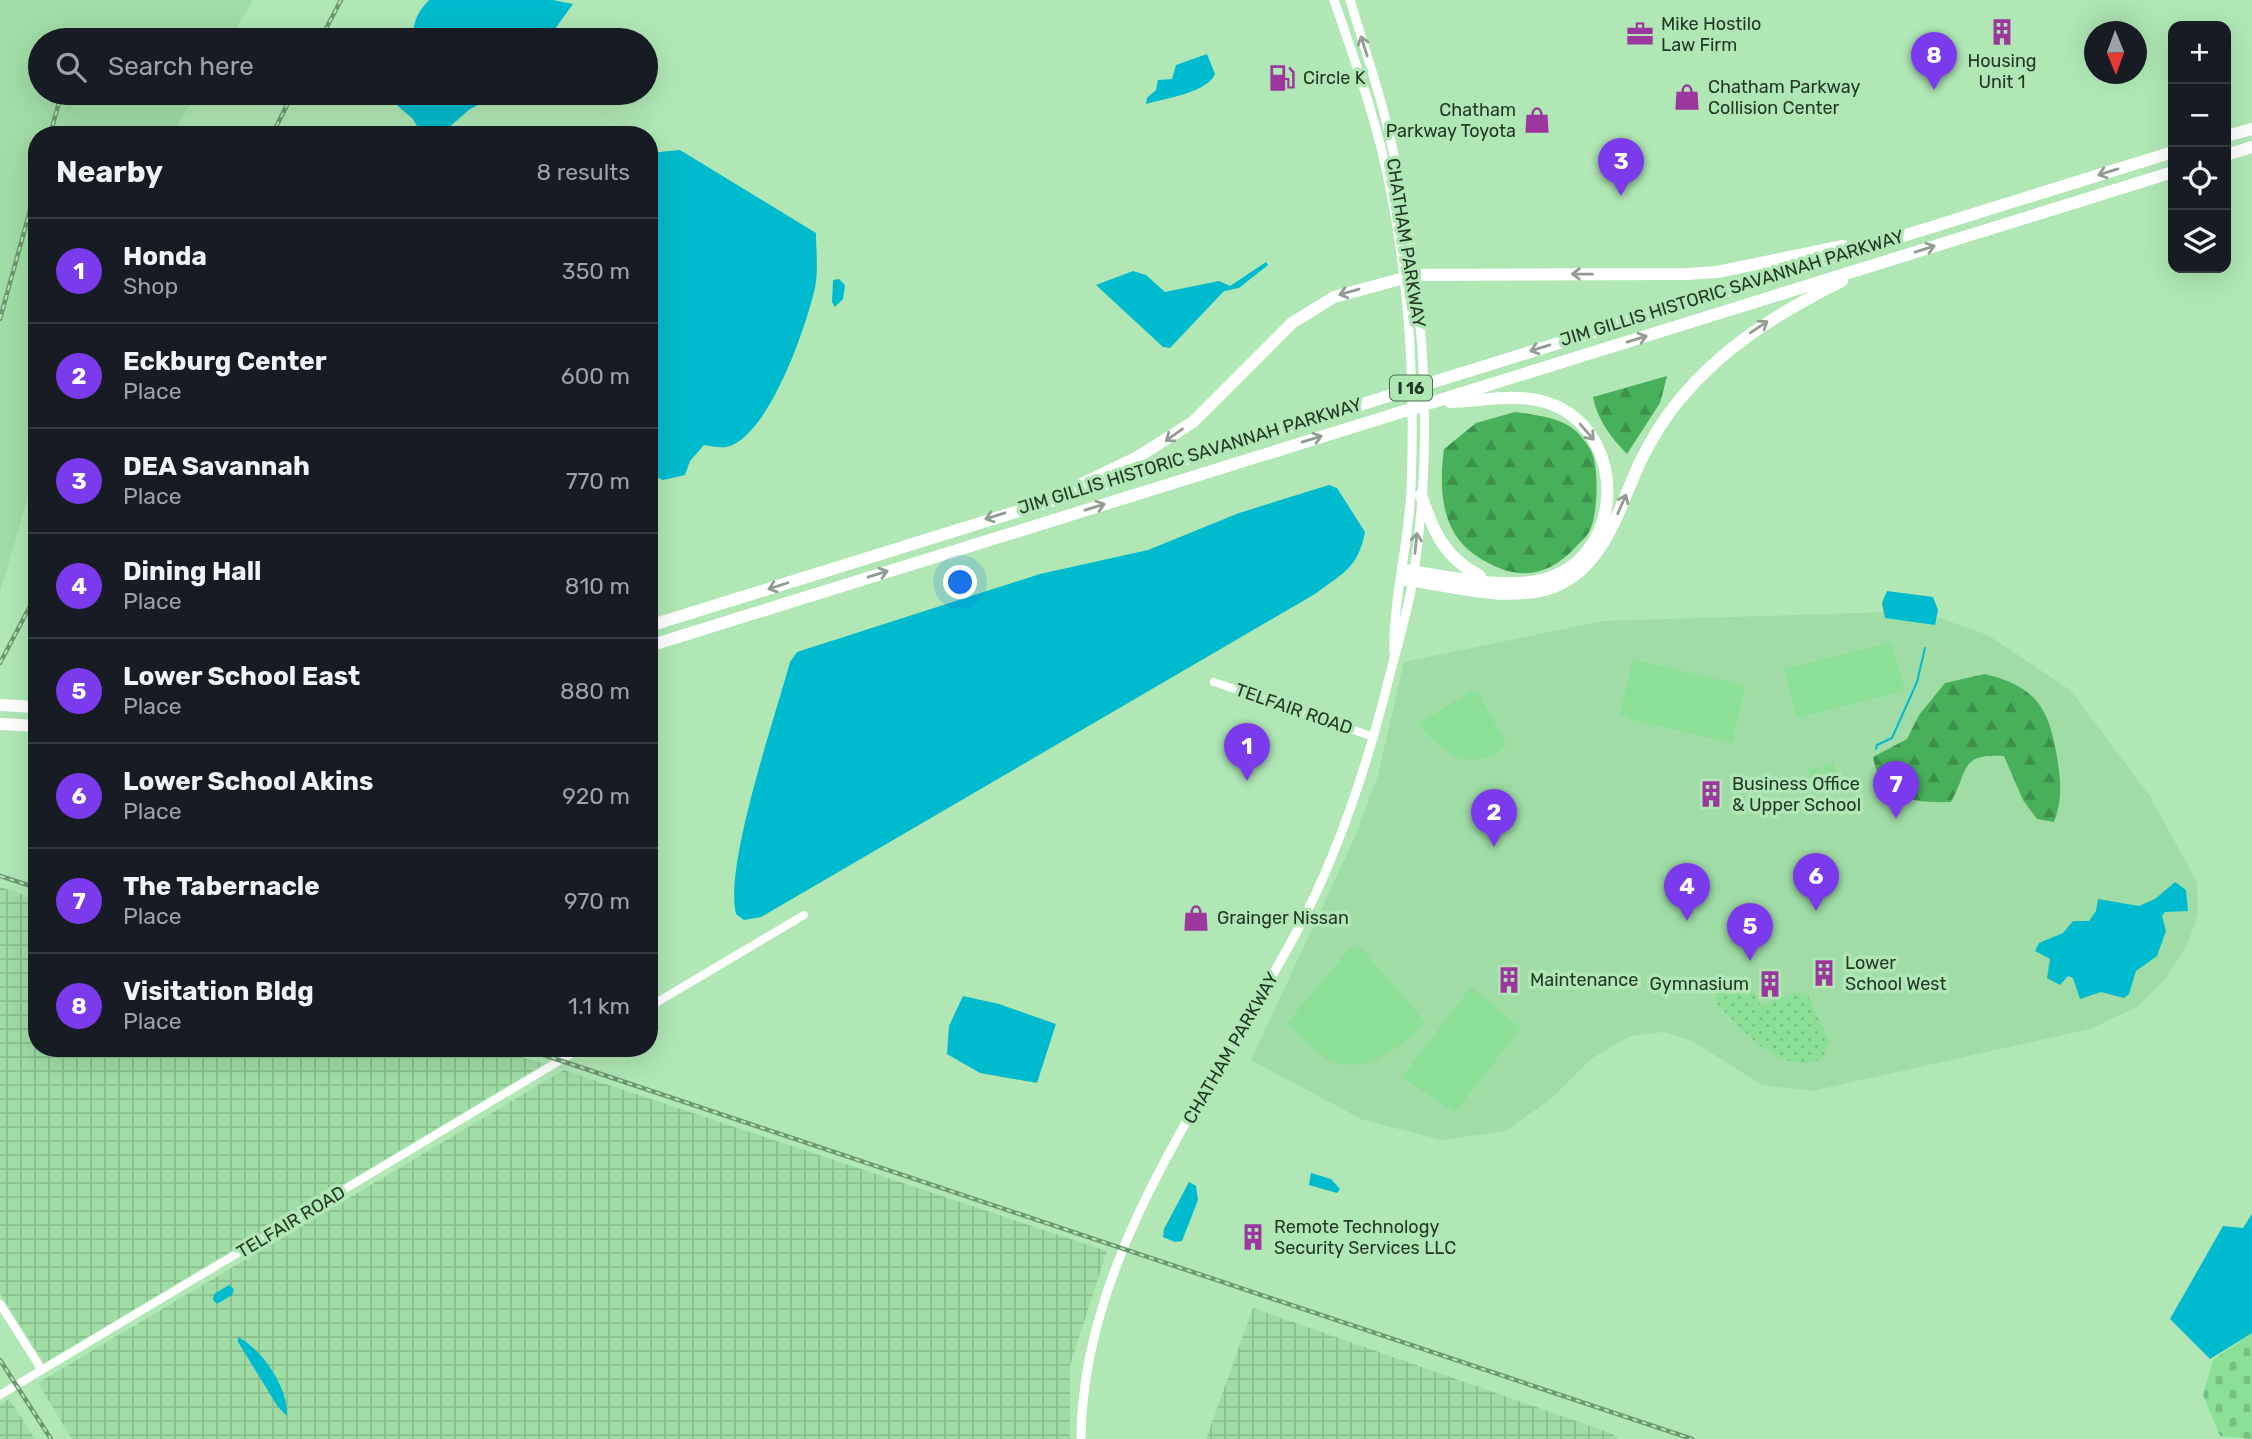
<!DOCTYPE html>
<meta charset="utf-8">
<style>
:root{--surface:#171b24;--page:#242831;--text:#f1f3f6;--muted:#9ea1a6;--line:#363941;--accent:#7c3aed}
body{margin:0;font-family:Rubik,sans-serif;background:var(--page);color:var(--text)}
.controls{position:absolute;right:21px;top:21px;display:grid;overflow:hidden;border-radius:14px;box-shadow:0 7px 28px #0002}
.controls button{width:63px;height:63px;display:grid;place-items:center;padding:0;border:0;border-bottom:2px solid var(--line);background:var(--surface);color:var(--text);font:35px sans-serif}
.compass{position:absolute;left:2084px;top:21px;width:63px;height:63px;border-radius:50%;background:var(--surface);box-shadow:0 7px 28px #0002;rotate:179deg}
.you{position:absolute;left:961px;top:583px;width:24px;height:24px;margin:-18px;border:5px solid #fff;border-radius:50%;background:#1a73e8;box-shadow:0 0 0 10px #1a73e833}
.badge{display:grid;place-items:center;width:46px;height:46px;border-radius:50%;background:var(--accent);color:#fff;font-size:23px;font-weight:700}
.pin{position:absolute;translate:-50% -58px;filter:drop-shadow(0 2px 4px #0008)}
.pin::after{content:'';position:absolute;top:37px;width:24px;height:21px;background:inherit;clip-path:polygon(0 0,100% 0,50% 100%)}
.list{margin:0;padding:0;list-style:none}
h2{display:flex;justify-content:space-between;align-items:center;height:91px;margin:0;padding:0 28px;font-size:30px}
h2 small{font-size:23px;font-weight:400;color:var(--muted)}
.list li{display:grid;grid-template-columns:46px 1fr auto;gap:21px;align-items:center;box-sizing:border-box;height:105px;padding:0 28px;border-top:2px solid var(--line)}
.list b{display:block;font-size:26px;white-space:nowrap}
.list p{margin:0;font-size:23px;white-space:nowrap;color:var(--muted)}
.list em{font-size:23px;font-style:normal;color:var(--muted)}
.icon{flex:none;width:38px;height:38px;fill:none;stroke:currentColor;stroke-width:2;stroke-linecap:round;stroke-linejoin:round}
.map{position:relative;flex:none;width:2252px;height:1439px;overflow:hidden}
.search{position:absolute;background:var(--surface);box-shadow:0 7px 28px #0002;left:28px;top:28px;width:630px;height:77px;display:flex;align-items:center;gap:18px;box-sizing:border-box;padding:0 24px;border-radius:38px;color:var(--muted);font-size:26px}
.panel{position:absolute;background:var(--surface);box-shadow:0 7px 28px #0002;left:28px;top:126px;width:630px;height:931px;border-radius:28px}
.map>svg:first-child{display:block}
.built{fill:#a0dda6}
.industrial{fill:url(#industrial-grid)}
.grass{fill:#8bdf96}
.forest{fill:url(#forest-firs)}
.cemetery{fill:url(#cemetery-stones)}
.park{fill:url(#park-dots)}
.water{fill:#00bbcd}
.lines{fill:none;stroke-linecap:round;stroke-linejoin:round}
.stream{stroke:#00bbcd;stroke-width:2}
.tertiary{stroke:#fff;stroke-width:8}
.secondary{stroke:#fff;stroke-width:9}
.motorway{stroke:#fff;stroke-width:12}
.rail-casing{stroke:#6e9672;stroke-width:4.5}
.rail{stroke:#b0e7b5;stroke-width:2;stroke-dasharray:5;stroke-linecap:butt}
.oneway{stroke:#919c92}
.labels{text-anchor:middle;dominant-baseline:central;stroke-width:7;stroke-linejoin:round;paint-order:stroke}
.shield{fill:#b0e7b5;stroke:#4d6d51;stroke-width:2}
.shield-label{font-size:16px;font-weight:bold;fill:#233926}
.poi-label{font-size:18px;fill:#233926;stroke:#b0e7b5;text-anchor:start}
.street-label{font-size:18px;fill:#233926;stroke:#b0e7b5}
</style>
<div class="map">
<svg width="2252" height="1439" viewBox="0 0 2252 1439">
<defs>
<pattern id="industrial-grid" width="8" height="8" patternUnits="userSpaceOnUse" patternTransform="scale(1.75)"><rect width="8" height="8" fill="#a0dda6"/><path d="M0 4h8M4 0v8" fill="none" stroke="#8abe8f"/></pattern>
<pattern id="forest-firs" width="22" height="20" patternUnits="userSpaceOnUse" patternTransform="scale(1.75)"><rect width="22" height="20" fill="#48b05b"/><path d="M5 1l3.5 6h-7zM16 11l3.5 6h-7z" fill="#3c904b"/></pattern>
<pattern id="cemetery-stones" width="16" height="16" patternUnits="userSpaceOnUse" patternTransform="scale(1.75)"><rect width="16" height="16" fill="#8bdf96"/><path d="M2 7V4a2 2 0 0 1 4 0v3zM10 15v-3a2 2 0 0 1 4 0v3z" fill="#78c081"/></pattern>
<pattern id="park-dots" width="8" height="8" patternUnits="userSpaceOnUse" patternTransform="scale(1.75)"><rect width="8" height="8" fill="#8bdf96"/><path d="M2 2h.1M6 6h.1" fill="none" stroke="#78c081" stroke-width="1.8" stroke-linecap="round"/></pattern>
</defs>
<rect width="100%" height="100%" fill="#b0e7b5"/>
<path class="built" d="M 0,0 L 253,0 L 229,40 L 40,40 L 40,93 L 197,93 L 172,135 L 37,135 L 37,466 L 0,592 Z
M 1919,611 L 1988,635 L 2070,690 L 2151,798 L 2197,882 L 2198,914 L 2188,943 L 2167,977 L 2137,1007 L 2090,1029 L 1812,1091 L 1762,1085 L 1692,1041 L 1664,1032 L 1630,1036 L 1591,1059 L 1551,1099 L 1505,1131 L 1442,1140 L 1363,1120 L 1251,1060 L 1354,839 L 1378,775 L 1404,662 L 1602,621 Z"/>
<path class="industrial" d="M 0,887 L 37,899 L 37,1048 L 495,1048 L 544,1064 L 44,1363 L 0,1293 Z
M 564,1070 L 1107,1251 L 1070,1365 L 1070,1439 L 72,1439 L 38,1383 Z
M 1253,1308 L 1613,1434 L 1617,1439 L 1206,1439 Z
M 9,1399 L 35,1439 L 0,1439 L 0,1404 Z"/>
<path class="grass" d="M 1892,642 L 1905,691 L 1797,718 L 1784,669 Z
M 1633,659 L 1746,686 L 1732,743 L 1628,719 L 1620,713 Z
M 1470,692 L 1479,694 L 1507,745 C 1475,776 1440,753 1418,724 Z
M 1833,763 L 1840,787 L 1829,789 L 1822,766 Z
M 1819,767 L 1826,790 L 1815,793 L 1808,770 Z
M 1351,947 L 1362,949 L 1425,1022 C 1401,1048 1362,1080 1324,1057 C 1311,1048 1299,1033 1287,1023 Z
M 1471,987 L 1521,1028 L 1455,1112 L 1402,1077 Z"/>
<path class="forest" d="M 1667,376 L 1660,403 L 1627,454 C 1611,438 1597,419 1593,397 Z
M 1515,412 C 1535,415 1560,417 1576,431 C 1581,436 1589,446 1592,453 C 1599,469 1598,517 1589,532 C 1586,538 1579,543 1575,548 C 1543,581 1512,580 1475,555 C 1440,531 1439,487 1444,449 L 1476,423 Z
M 1985,674 C 2039,687 2050,711 2058,763 C 2061,785 2062,801 2054,822 L 2037,819 L 2023,800 L 2004,756 C 1959,753 1969,770 1951,802 C 1913,803 1881,800 1873,757 L 1907,739 L 1919,715 L 1945,683 Z"/>
<path class="cemetery" d="M 2252,1333 L 2252,1439 L 2220,1436 L 2203,1395 L 2213,1360 Z"/>
<path class="park" d="M 1748,978 L 1761,1006 L 1795,993 L 1807,993 L 1829,1041 L 1822,1059 C 1776,1074 1748,1034 1717,1004 L 1716,993 Z"/>
<path class="water" d="M 429,0 L 553,0 L 573,4 L 547,40 L 414,40 C 412,23 417,13 429,0 Z
M 1207,54 L 1215,74 C 1207,93 1165,98 1146,104 L 1147,98 L 1156,90 L 1158,80 L 1172,79 L 1176,65 Z
M 383,93 L 502,93 L 470,109 L 440,135 L 422,135 L 413,119 Z
M 680,150 L 816,233 C 816,251 819,274 814,292 C 804,332 770,431 730,446 C 722,449 712,446 704,445 L 690,461 L 685,475 L 663,480 L 649,474 L 649,153 Z
M 1266,262 L 1268,265 L 1239,288 L 1224,291 L 1170,348 L 1163,347 L 1096,285 L 1133,271 L 1146,275 L 1165,292 L 1219,281 L 1230,286 Z
M 839,279 L 845,285 L 843,299 L 835,307 L 832,302 L 833,280 Z
M 1329,485 L 1337,488 L 1365,532 C 1358,568 1343,573 1315,594 L 761,917 L 744,920 L 736,914 C 724,865 775,718 790,662 L 797,652 L 1040,574 L 1148,550 L 1239,513 Z
M 1887,591 L 1933,597 L 1938,610 L 1935,625 L 1885,618 L 1882,603 Z
M 2175,882 L 2186,890 L 2188,911 L 2165,912 L 2162,916 L 2166,931 L 2157,956 L 2136,971 L 2129,994 L 2124,998 L 2101,992 L 2080,999 L 2073,978 L 2068,976 L 2060,985 L 2047,978 L 2050,959 L 2035,951 L 2039,943 L 2063,933 L 2073,921 L 2089,921 L 2096,911 L 2098,899 L 2139,906 L 2155,899 Z
M 963,996 L 999,1004 L 1056,1024 L 1037,1083 L 980,1073 L 947,1054 L 949,1026 Z
M 1311,1173 L 1331,1179 L 1340,1189 L 1337,1193 L 1309,1185 Z
M 1189,1182 L 1196,1186 L 1198,1200 L 1182,1241 L 1175,1242 L 1163,1237 L 1164,1229 Z
M 2252,1214 L 2252,1333 L 2210,1359 L 2170,1319 L 2223,1226 L 2243,1228 Z
M 229,1285 L 234,1289 L 232,1295 L 217,1304 L 213,1300 L 214,1294 Z
M 238,1337 C 262,1349 289,1389 287,1416 L 278,1407 L 238,1342 Z"/>
<g class="lines">
<path class="stream" d="M 1876,749 L 1877,745 L 1892,738 L 1917,682 L 1925,648"/>
<path class="tertiary" d="M 1214,682 L 1374,737
M 649,1007 L 804,915
M 0,1304 L 42,1370
M 0,1395 L 581,1048"/>
<path class="secondary" d="M 1334,0 C 1355,61 1378,124 1390,188 C 1410,287 1415,388 1411,489 C 1409,543 1393,598 1394,652
M 1081,1439 C 1082,1254 1212,1089 1296,933 C 1337,857 1365,772 1386,690 C 1395,652 1407,617 1413,579 C 1437,425 1422,260 1383,109 C 1373,73 1361,36 1350,0"/>
<path class="motorway" d="M 2226,136 L 2252,129
M 2226,155 L 2252,147
M 1082,484 L 1136,458 L 1193,422 L 1292,323 L 1334,297 L 1415,275 L 1687,274 L 1717,272 L 1843,246
M 1421,495 C 1433,531 1444,557 1480,576
M 1403,570 C 1444,575 1501,590 1541,580 C 1623,561 1630,440 1556,406 C 1523,391 1485,401 1450,402
M 1402,579 C 1446,585 1500,601 1545,590 C 1603,574 1618,510 1640,462 C 1651,440 1664,418 1680,399 C 1725,345 1780,312 1842,281
M 649,626 L 2173,152
M 649,646 L 2173,172
M 0,705 L 37,707
M 0,724 L 37,726"/>
<defs>
<path id="rail" d="M 320,40 L 341,0
M 50,135 L 61,95
M 272,135 L 293,93
M 0,319 L 37,185
M 0,663 L 37,593
M 0,876 L 37,888
M 523,1048 L 1692,1439
M 0,1360 L 51,1439"/>
</defs>
<use href="#rail" class="rail-casing"/>
<use href="#rail" class="rail"/>
</g>
<defs><path id="oneway-shaft" d="M-6 0H5M1.5-3L5.5 0L1.5 3" fill="none" stroke-width="1.6" stroke-linecap="round" stroke-linejoin="round" transform="scale(1.75)"/></defs>
<g class="oneway">
<use href="#oneway-shaft" transform="translate(1364 46) rotate(-108)"/>
<use href="#oneway-shaft" transform="translate(2108 172) rotate(163)"/>
<use href="#oneway-shaft" transform="translate(1925 249) rotate(-17)"/>
<use href="#oneway-shaft" transform="translate(1582 274) rotate(-179)"/>
<use href="#oneway-shaft" transform="translate(1349 292) rotate(164)"/>
<use href="#oneway-shaft" transform="translate(1759 327) rotate(-34)"/>
<use href="#oneway-shaft" transform="translate(1637 339) rotate(-17)"/>
<use href="#oneway-shaft" transform="translate(1540 348) rotate(163)"/>
<use href="#oneway-shaft" transform="translate(1587 432) rotate(49)"/>
<use href="#oneway-shaft" transform="translate(1174 435) rotate(144)"/>
<use href="#oneway-shaft" transform="translate(1312 439) rotate(-17)"/>
<use href="#oneway-shaft" transform="translate(1622 504) rotate(-66)"/>
<use href="#oneway-shaft" transform="translate(1095 507) rotate(-17)"/>
<use href="#oneway-shaft" transform="translate(995 516) rotate(163)"/>
<use href="#oneway-shaft" transform="translate(1416 543) rotate(-84)"/>
<use href="#oneway-shaft" transform="translate(878 574) rotate(-17)"/>
<use href="#oneway-shaft" transform="translate(778 586) rotate(162)"/>
</g>
<defs>
<symbol id="building-bare" viewBox="-9 -9 18 18"><path d="M-4-6H4V6H1V3H-1V6H-4ZM-2.5-4.3h1.7v1.8h-1.7ZM.8-4.3h1.7v1.8H.8ZM-2.5-1h1.7V.8h-1.7ZM.8-1h1.7V.8H.8Z" fill="#9b379d" stroke="#b0e7b5" stroke-width="2.5" paint-order="stroke"/></symbol>
<symbol id="office-bare" viewBox="-9 -9 18 18"><path d="M-6-3h4V-5.5h4V-3h4V5H-6ZM-1-4.5V-3h2v-1.5ZM-6 0V1H6V0Z" fill="#9b379d" stroke="#b0e7b5" stroke-width="2.5" paint-order="stroke"/></symbol>
<symbol id="fuel-bare" viewBox="-9 -9 18 18"><path d="M-5.5-6h7V0h2V4h1.3V-2.5L3-4.5l.8-.8L6-3V5H2.5V1h-1V6h-7ZM-4.2-4.7v3.2H.2V-4.7Z" fill="#9b379d" stroke="#b0e7b5" stroke-width="2.5" paint-order="stroke"/></symbol>
<symbol id="shop-bare" viewBox="-9 -9 18 18"><path d="M-5-2.5h2.3a2.7 3.5 0 0 1 5.4 0H5L5.5 6h-11ZM-1.5-2.5h3a1.5 2.3 0 0 0-3 0Z" fill="#9b379d" stroke="#b0e7b5" stroke-width="2.5" paint-order="stroke"/></symbol>
</defs>
<g fill-rule="evenodd">
<use href="#building-bare" x="1983" y="13" width="38" height="38"/>
<use href="#office-bare" x="1621" y="15" width="38" height="38"/>
<use href="#fuel-bare" x="1263" y="59" width="38" height="38"/>
<use href="#shop-bare" x="1668" y="78" width="38" height="38"/>
<use href="#shop-bare" x="1518" y="101" width="38" height="38"/>
<use href="#building-bare" x="1692" y="775" width="38" height="38"/>
<use href="#shop-bare" x="1177" y="899" width="38" height="38"/>
<use href="#building-bare" x="1805" y="954" width="38" height="38"/>
<use href="#building-bare" x="1490" y="961" width="38" height="38"/>
<use href="#building-bare" x="1751" y="965" width="38" height="38"/>
<use href="#building-bare" x="1234" y="1218" width="38" height="38"/>
</g>
<g class="labels">
<rect class="shield" x="1390" y="375.5" width="42" height="25" rx="5"/>
<g class="shield-label">
<text x="1411" y="388">I 16</text>
</g>
<g class="poi-label">
<text x="1661" y="24">Mike Hostilo<tspan x="1661" dy="21">Law Firm</tspan></text>
<text x="2002" y="61" text-anchor="middle">Housing<tspan x="2002" dy="21">Unit 1</tspan></text>
<text x="1303" y="78">Circle K</text>
<text x="1708" y="87">Chatham Parkway<tspan x="1708" dy="21">Collision Center</tspan></text>
<text x="1516" y="110" text-anchor="end">Chatham<tspan x="1516" dy="21">Parkway Toyota</tspan></text>
<text x="1732" y="784">Business Office<tspan x="1732" dy="21">&amp; Upper School</tspan></text>
<text x="1217" y="918">Grainger Nissan</text>
<text x="1845" y="963">Lower<tspan x="1845" dy="21">School West</tspan></text>
<text x="1530" y="980">Maintenance</text>
<text x="1749" y="984" text-anchor="end">Gymnasium</text>
<text x="1274" y="1227">Remote Technology<tspan x="1274" dy="21">Security Services LLC</tspan></text>
</g>
<g class="street-label">
<text transform="translate(1406 243) rotate(81)">CHATHAM PARKWAY</text>
<text transform="translate(1732 288) rotate(-17)">JIM GILLIS HISTORIC SAVANNAH PARKWAY</text>
<text transform="translate(1190 456) rotate(-17)">JIM GILLIS HISTORIC SAVANNAH PARKWAY</text>
<text transform="translate(1294 709) rotate(19)">TELFAIR ROAD</text>
<text transform="translate(1231 1048) rotate(-60)">CHATHAM PARKWAY</text>
<text transform="translate(291 1222) rotate(-31)">TELFAIR ROAD</text>
</g>
</g>
</svg>
<div class="controls">
<button>+</button>
<button>−</button>
<button><svg class="icon" aria-label="locate" viewBox="0 0 24 24"><circle cx="12" cy="12" r="6"/><path d="M12 2v4M12 18v4M2 12h4M18 12h4"/></svg></button>
<button><svg class="icon" aria-label="layers" viewBox="0 0 24 24"><path d="M12 4l9 5-9 5-9-5zM3 14l9 5 9-5"/></svg></button>
</div>
<svg class="compass" viewBox="-18 -18 36 36"><path d="M0-13l5 13h-10z" fill="#e53935"/><path d="M0 13l5-13h-10z" fill="#9ea1a6"/></svg>
<div class="you"></div>
<div class="pin badge" style="left:1247px;top:781px">1</div>
<div class="pin badge" style="left:1494px;top:847px">2</div>
<div class="pin badge" style="left:1621px;top:196px">3</div>
<div class="pin badge" style="left:1687px;top:921px">4</div>
<div class="pin badge" style="left:1750px;top:961px">5</div>
<div class="pin badge" style="left:1816px;top:911px">6</div>
<div class="pin badge" style="left:1896px;top:819px">7</div>
<div class="pin badge" style="left:1934px;top:90px">8</div>
<div class="search"><svg class="icon" aria-label="search" viewBox="0 0 24 24"><circle cx="10" cy="10" r="6"/><path d="M15 15l6 6"/></svg>Search here</div>
<section class="panel">
<h2>Nearby<small>8 results</small></h2>
<ul class="list">
<li><span class="badge">1</span><div><b>Honda</b><p>Shop</p></div><em>350 m</em></li>
<li><span class="badge">2</span><div><b>Eckburg Center</b><p>Place</p></div><em>600 m</em></li>
<li><span class="badge">3</span><div><b>DEA Savannah</b><p>Place</p></div><em>770 m</em></li>
<li><span class="badge">4</span><div><b>Dining Hall</b><p>Place</p></div><em>810 m</em></li>
<li><span class="badge">5</span><div><b>Lower School East</b><p>Place</p></div><em>880 m</em></li>
<li><span class="badge">6</span><div><b>Lower School Akins</b><p>Place</p></div><em>920 m</em></li>
<li><span class="badge">7</span><div><b>The Tabernacle</b><p>Place</p></div><em>970 m</em></li>
<li><span class="badge">8</span><div><b>Visitation Bldg</b><p>Place</p></div><em>1.1 km</em></li>
</ul>
</section>
</div>
